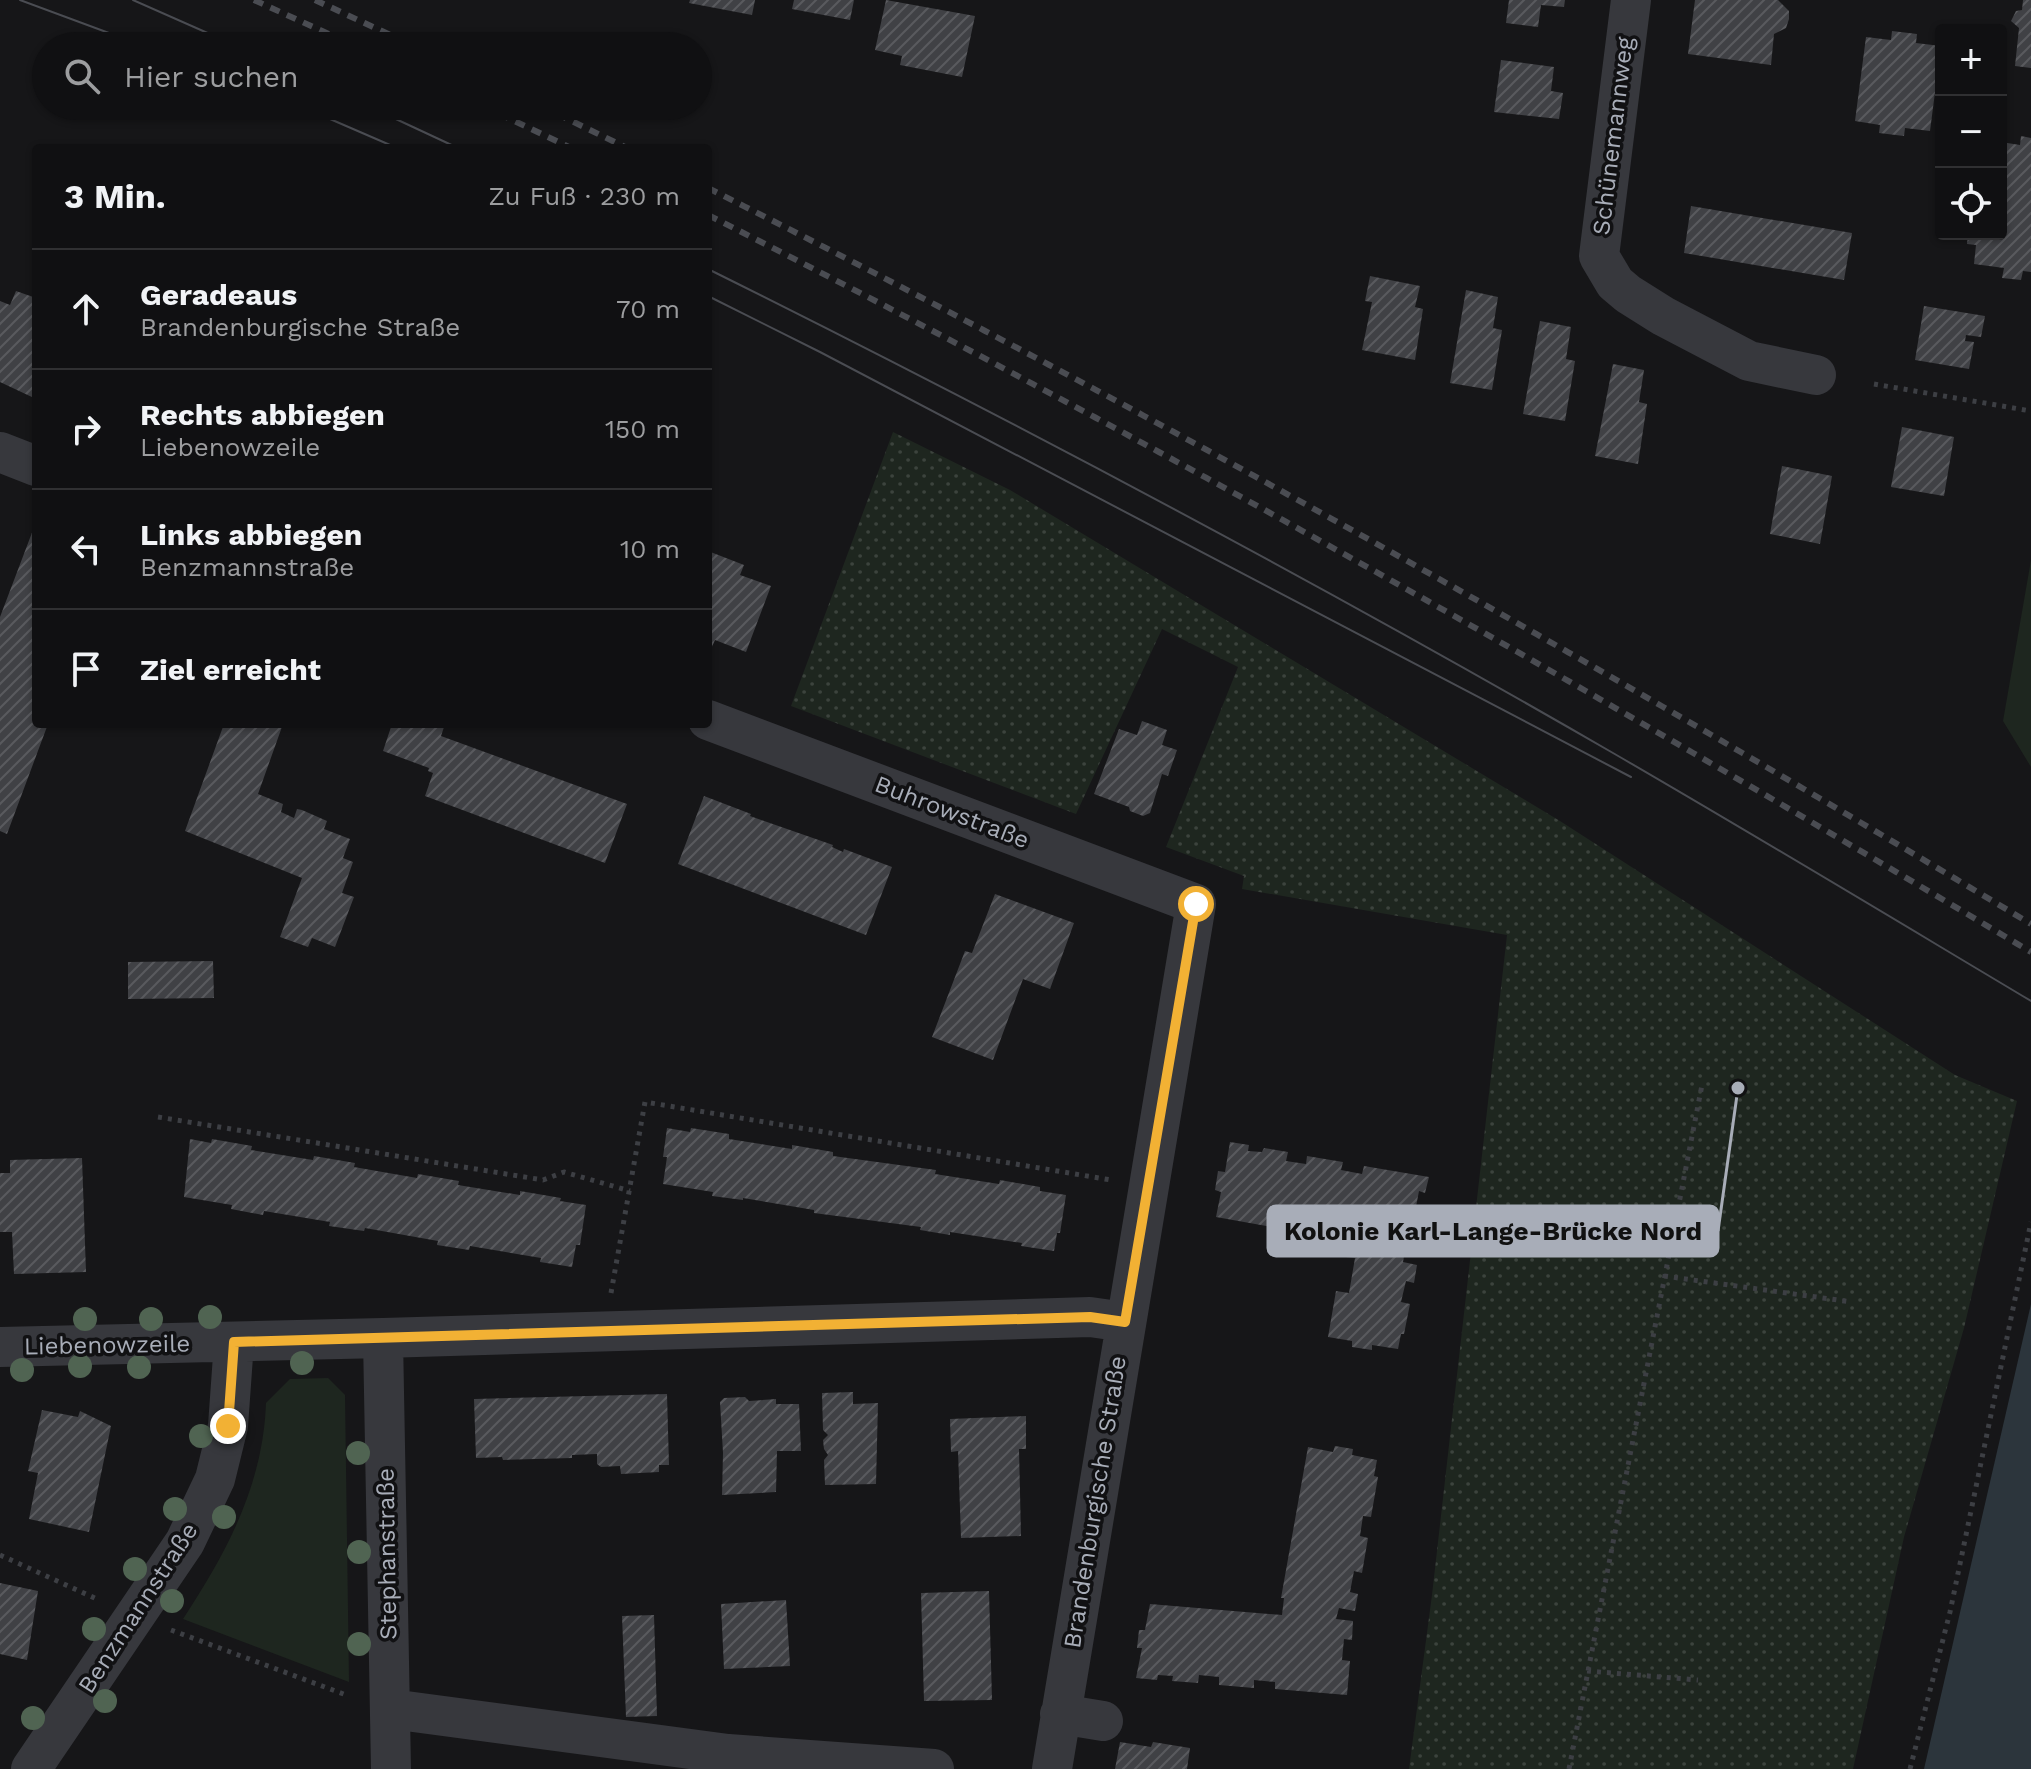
<!DOCTYPE html>
<html lang="de">
<meta charset="utf-8">
<style>
:root{--surface:#101012;--page:#19191b;--text:#f1f3f6;--muted:#9c9d9f;--line:#303032}
body{margin:0;font-family:"Work Sans",sans-serif;background:var(--page);color:var(--text)}
.controls{position:absolute;right:24px;top:24px;display:grid;overflow:hidden;border-radius:8px;box-shadow:0 2px 6px #0004}
.controls button{width:72px;height:72px;display:grid;place-items:center;padding:0;border:0;border-bottom:2px solid var(--line);background:var(--surface);color:var(--text);font:40px sans-serif}
.stop{position:absolute;width:24px;height:24px;margin:-18px;border:6px solid #f2b134;border-radius:50%;background:#fff}
.stop.end{background:#f2b134;border-color:#fff;box-shadow:0 2px 8px #0008}
.list{margin:0;padding:0;list-style:none}
h2{display:flex;justify-content:space-between;align-items:center;height:104px;margin:0;padding:0 32px;font-size:34px}
h2 small{font-size:26px;font-weight:400;color:var(--muted)}
.list li{display:grid;grid-template-columns:52px 1fr auto;gap:24px;align-items:center;box-sizing:border-box;height:120px;padding:0 32px;border-top:2px solid var(--line)}
.list b{display:block;font-size:30px;white-space:nowrap}
.list p{margin:0;font-size:26px;white-space:nowrap;color:var(--muted)}
.list em{font-size:26px;font-style:normal;color:var(--muted)}
.icon{flex:none;width:44px;height:44px;fill:none;stroke:currentColor;stroke-width:2;stroke-linecap:round;stroke-linejoin:round}
.map{position:relative;flex:none;width:2031px;height:1769px;overflow:hidden}
.search{position:absolute;background:var(--surface);box-shadow:0 2px 6px #0004;left:32px;top:32px;width:680px;height:88px;display:flex;align-items:center;gap:20px;box-sizing:border-box;padding:0 28px;border-radius:44px;color:var(--muted);font-size:30px}
.panel{position:absolute;background:var(--surface);box-shadow:0 2px 6px #0004;left:32px;top:144px;width:680px;height:584px;border-radius:8px}
.map>svg:first-child{display:block}
.green{fill:#1e261f}
.garden{fill:url(#garden-dots)}
.water{fill:#2c353c}
.building{fill:url(#building-hatch)}
.lines{fill:none;stroke-linecap:round;stroke-linejoin:round}
.path{stroke:#3d3f44;stroke-width:5;stroke-dasharray:4 6;stroke-linecap:butt}
.minor{stroke:#37383d;stroke-width:40}
.tram{stroke:#4a4c52;stroke-width:2}
.rail{stroke:#4a4c52;stroke-width:6;stroke-dasharray:10 8;stroke-linecap:butt}
.tree{fill:#506452}
.route{stroke:#f2b134;stroke-width:10}
.labels{text-anchor:middle;dominant-baseline:central;stroke-width:7;stroke-linejoin:round;paint-order:stroke}
.street-label{font-size:24px;fill:#a8adb8;stroke:#111113}
.leader{fill:none;stroke:#a8adb8;stroke-width:3}
.callout-dot{fill:#a8adb8;stroke:#111113;stroke-width:3}
.callout{fill:#a8adb8;stroke:#a8adb8;stroke-width:3}
.callout-label{font-size:26px;text-anchor:middle;font-weight:bold;fill:#111}
</style>
<div class="map">
<svg width="2031" height="1769" viewBox="0 0 2031 1769">
<defs>
<pattern id="garden-dots" width="8" height="8" patternUnits="userSpaceOnUse" patternTransform="scale(2)"><rect width="8" height="8" fill="#1e261f"/><path d="M2 2h.1M6 6h.1" fill="none" stroke="#3c433d" stroke-width="1.8" stroke-linecap="round"/></pattern>
<pattern id="building-hatch" width="6" height="6" patternUnits="userSpaceOnUse" patternTransform="scale(2)"><rect width="6" height="6" fill="#404145"/><path d="M-1 1l2-2M0 6l6-6M5 7l2-2" fill="none" stroke="#595a5e"/></pattern>
</defs>
<rect width="100%" height="100%" fill="#161618"/>
<path class="green" d="M 2031,560 L 2031,767 L 2003,721 Z
M 328,1378 L 345,1395 L 349,1682 L 183,1619 C 227,1552 263,1485 266,1403 L 290,1379 Z"/>
<path class="garden" d="M 893,432 L 1010,490 L 1560,821 L 1955,1075 L 2017,1101 L 1964,1328 L 1904,1537 L 1853,1769 L 1409,1769 L 1432,1595 L 1507,935 L 1242,889 L 1244,876 L 1166,847 L 1238,667 L 1162,629 L 1076,814 L 791,706 Z"/>
<path class="water" d="M 2031,1304 L 2031,1769 L 1924,1769 Z"/>
<path class="building" d="M 690,0 L 755,0 L 752,15 L 689,3 Z
M 794,0 L 854,0 L 850,20 L 792,9 Z
M 886,0 L 975,16 L 962,77 L 900,65 L 902,56 L 875,50 Z
M 1509,0 L 1565,0 L 1564,7 L 1541,5 L 1538,27 L 1506,23 Z
M 1695,0 L 1778,0 L 1789,11 L 1789,19 L 1786,28 L 1774,34 L 1771,65 L 1688,54 Z
M 2023,0 L 2031,0 L 2031,68 L 2015,66 L 2019,28 L 2011,21 L 2016,11 L 2022,10 Z
M 1892,31 L 1917,34 L 1916,43 L 1941,46 L 1930,131 L 1905,128 L 1904,136 L 1879,133 L 1880,125 L 1855,121 L 1866,37 L 1891,40 Z
M 1501,60 L 1554,67 L 1551,91 L 1563,93 L 1559,119 L 1494,112 Z
M 2021,136 L 2031,138 L 2031,272 L 2023,271 L 2021,280 L 2002,278 L 2004,268 L 1974,264 L 1976,245 L 1967,244 L 1968,234 L 2001,234 L 2001,142 L 2020,145 Z
M 1691,206 L 1852,233 L 1844,280 L 1684,253 Z
M 1370,276 L 1420,286 L 1415,307 L 1423,309 L 1415,360 L 1362,350 L 1372,302 L 1365,301 Z
M 1466,290 L 1498,297 L 1493,328 L 1502,330 L 1492,390 L 1450,383 Z
M 16,291 L 36,298 L 36,395 L 34,398 L 0,382 L 0,301 L 10,305 Z
M 1924,306 L 1985,316 L 1981,337 L 1966,335 L 1965,341 L 1974,342 L 1969,369 L 1915,360 Z
M 1540,321 L 1571,327 L 1566,359 L 1575,361 L 1565,421 L 1523,414 Z
M 1613,364 L 1644,370 L 1639,402 L 1647,404 L 1638,464 L 1595,456 Z
M 1902,427 L 1954,437 L 1944,496 L 1891,487 Z
M 1782,466 L 1832,476 L 1820,544 L 1770,534 Z
M 33,530 L 36,531 L 36,724 L 48,724 L 7,834 L 0,831 L 0,617 Z
M 708,551 L 744,565 L 740,575 L 771,586 L 746,652 L 715,640 L 711,649 L 708,648 Z
M 1142,721 L 1167,730 L 1162,745 L 1177,750 L 1168,776 L 1162,774 L 1150,813 L 1143,816 L 1130,811 L 1129,807 L 1094,794 L 1119,729 L 1137,735 Z
M 224,724 L 283,724 L 258,794 L 283,804 L 281,812 L 294,818 L 297,809 L 302,810 L 327,821 L 324,829 L 350,839 L 343,858 L 353,862 L 342,893 L 354,897 L 335,947 L 312,938 L 308,947 L 280,937 L 302,878 L 185,831 Z
M 392,724 L 445,724 L 441,736 L 627,804 L 605,863 L 425,796 L 433,773 L 428,771 L 429,768 L 383,751 Z
M 704,796 L 751,814 L 750,816 L 833,845 L 832,847 L 843,852 L 844,849 L 892,867 L 866,935 L 678,864 Z
M 995,894 L 1074,923 L 1050,989 L 1023,979 L 993,1060 L 932,1037 L 965,951 L 972,953 Z
M 213,961 L 214,998 L 128,999 L 128,962 Z
M 667,1128 L 690,1132 L 691,1128 L 729,1134 L 729,1139 L 792,1149 L 792,1145 L 833,1152 L 833,1156 L 936,1170 L 935,1174 L 999,1184 L 1000,1180 L 1040,1187 L 1040,1191 L 1066,1195 L 1060,1233 L 1057,1233 L 1054,1251 L 1021,1246 L 1022,1243 L 950,1232 L 950,1235 L 920,1230 L 921,1227 L 814,1213 L 814,1210 L 743,1198 L 743,1200 L 712,1196 L 713,1192 L 663,1184 L 667,1157 L 663,1157 Z
M 190,1139 L 211,1143 L 212,1139 L 252,1146 L 251,1150 L 313,1160 L 314,1156 L 355,1163 L 354,1167 L 417,1178 L 418,1174 L 459,1181 L 458,1185 L 520,1195 L 520,1191 L 561,1198 L 560,1201 L 586,1205 L 580,1245 L 576,1245 L 572,1267 L 540,1262 L 541,1258 L 470,1246 L 469,1250 L 437,1245 L 438,1241 L 365,1228 L 364,1231 L 329,1226 L 330,1222 L 264,1211 L 263,1215 L 231,1209 L 232,1205 L 184,1197 Z
M 1230,1142 L 1249,1145 L 1248,1151 L 1262,1152 L 1264,1148 L 1288,1152 L 1286,1161 L 1306,1164 L 1307,1156 L 1343,1162 L 1341,1170 L 1362,1174 L 1364,1166 L 1429,1177 L 1425,1193 L 1419,1191 L 1415,1212 L 1422,1214 L 1416,1251 L 1405,1250 L 1403,1262 L 1417,1265 L 1414,1283 L 1406,1281 L 1401,1302 L 1410,1304 L 1404,1334 L 1401,1334 L 1398,1349 L 1372,1345 L 1372,1350 L 1352,1347 L 1352,1341 L 1328,1337 L 1336,1291 L 1349,1293 L 1355,1258 L 1346,1257 L 1349,1241 L 1216,1217 L 1221,1192 L 1215,1190 L 1218,1171 L 1225,1172 Z
M 82,1158 L 86,1272 L 14,1274 L 12,1232 L 0,1232 L 0,1173 L 10,1173 L 10,1160 Z
M 853,1392 L 853,1404 L 878,1403 L 876,1484 L 825,1485 L 824,1460 L 828,1455 L 824,1449 L 823,1440 L 828,1435 L 823,1430 L 822,1393 Z
M 667,1394 L 669,1465 L 659,1465 L 659,1472 L 621,1474 L 620,1466 L 601,1467 L 597,1464 L 597,1454 L 572,1455 L 572,1458 L 503,1460 L 502,1457 L 476,1458 L 474,1399 Z
M 745,1397 L 749,1401 L 776,1399 L 776,1404 L 799,1404 L 801,1451 L 777,1451 L 776,1492 L 722,1495 L 723,1453 L 720,1402 L 724,1398 Z
M 42,1410 L 78,1417 L 80,1411 L 111,1426 L 89,1532 L 29,1519 L 38,1473 L 28,1471 Z
M 1026,1416 L 1026,1449 L 1019,1449 L 1021,1536 L 961,1538 L 958,1451 L 951,1452 L 950,1419 Z
M 1335,1446 L 1353,1449 L 1352,1455 L 1377,1460 L 1374,1476 L 1378,1477 L 1371,1517 L 1363,1516 L 1360,1536 L 1368,1538 L 1362,1573 L 1354,1571 L 1350,1592 L 1358,1594 L 1355,1611 L 1339,1608 L 1336,1619 L 1353,1621 L 1352,1640 L 1344,1639 L 1342,1660 L 1350,1661 L 1347,1695 L 1275,1689 L 1275,1682 L 1254,1680 L 1254,1688 L 1219,1685 L 1219,1677 L 1199,1675 L 1198,1683 L 1172,1681 L 1173,1676 L 1158,1675 L 1157,1680 L 1136,1678 L 1142,1648 L 1137,1648 L 1139,1630 L 1145,1630 L 1150,1604 L 1282,1615 L 1284,1598 L 1281,1598 L 1308,1447 L 1333,1452 Z
M 0,1583 L 38,1591 L 27,1660 L 0,1654 Z
M 989,1591 L 992,1700 L 924,1701 L 921,1593 Z
M 786,1600 L 790,1666 L 724,1669 L 721,1604 Z
M 654,1615 L 657,1716 L 626,1717 L 622,1616 Z
M 1120,1742 L 1151,1747 L 1153,1742 L 1190,1748 L 1187,1769 L 1115,1769 Z"/>
<g class="lines">
<path class="path" d="M 1874,384 L 2031,411
M 158,1117 L 543,1180 L 564,1172 L 630,1191
M 1664,1276 L 1852,1302
M 611,1293 L 645,1102 L 1111,1180
M 0,1555 L 99,1600
M 171,1630 L 349,1696
M 1587,1671 L 1698,1680
M 1569,1769 L 1702,1085
M 1910,1769 L 1950,1612 L 2031,1222"/>
<path class="minor" d="M 1631,0 L 1599,256 L 1615,283 L 1628,294 L 1663,316 L 1749,361 L 1816,375
M 0,452 L 36,466
M 708,720 L 1196,904 L 1052,1769
M 383,1338 L 391,1769
M 0,1347 L 383,1338 L 1090,1317 L 1125,1322
M 391,1709 L 728,1754 L 934,1769
M 1060,1714 L 1103,1721
M 31,1769 L 185,1542 L 215,1479 L 228,1426 L 234,1342"/>
<path class="tram" d="M 20,0 L 144,46
M 133,0 L 237,46
M 300,106 L 397,148
M 368,106 L 458,148
M 708,269 C 1014,421 1317,582 1613,753 C 1753,834 1892,918 2031,1001
M 708,296 L 820,352 L 1631,777"/>
<path class="rail" d="M 254,0 L 355,46
M 315,0 L 414,46
M 483,106 L 571,148
M 541,106 L 627,148
M 708,188 C 1159,415 1598,664 2031,924
M 708,215 C 1159,443 1597,693 2031,952"/>
</g>
<g class="tree">
<circle cx="210" cy="1317" r="12"/>
<circle cx="85" cy="1319" r="12"/>
<circle cx="151" cy="1319" r="12"/>
<circle cx="302" cy="1363" r="12"/>
<circle cx="80" cy="1366" r="12"/>
<circle cx="139" cy="1367" r="12"/>
<circle cx="22" cy="1370" r="12"/>
<circle cx="201" cy="1436" r="12"/>
<circle cx="358" cy="1453" r="12"/>
<circle cx="175" cy="1509" r="12"/>
<circle cx="224" cy="1517" r="12"/>
<circle cx="359" cy="1552" r="12"/>
<circle cx="135" cy="1569" r="12"/>
<circle cx="172" cy="1601" r="12"/>
<circle cx="94" cy="1629" r="12"/>
<circle cx="359" cy="1644" r="12"/>
<circle cx="105" cy="1701" r="12"/>
<circle cx="33" cy="1718" r="12"/>
</g>
<g class="lines">
<path class="route" d="M 228,1426 L 234,1342 L 1090,1317 L 1125,1322 L 1196,904"/>
</g>
<g class="labels">
<g class="street-label">
<text transform="translate(1613 136) rotate(-83)">Schünemannweg</text>
<text transform="translate(952 812) rotate(21)">Buhrowstraße</text>
<text transform="translate(107 1345) rotate(-1)">Liebenowzeile</text>
<text transform="translate(1095 1502) rotate(-81)">Brandenburgische Straße</text>
<text transform="translate(387 1554) rotate(-91)">Stephanstraße</text>
<text transform="translate(138 1608) rotate(-57)">Benzmannstraße</text>
</g>
</g>
<path class="leader" d="M1738 1088L1718 1231"/>
<circle class="callout-dot" cx="1738" cy="1088" r="8"/>
<rect class="callout" x="1268" y="1206" width="450" height="50" rx="8"/>
<g class="callout-label">
<text x="1493" y="1240">Kolonie Karl-Lange-Brücke Nord</text>
</g>
</svg>
<div class="controls">
<button>+</button>
<button>−</button>
<button><svg class="icon" aria-label="locate" viewBox="0 0 24 24"><circle cx="12" cy="12" r="6"/><path d="M12 2v4M12 18v4M2 12h4M18 12h4"/></svg></button>
</div>
<div class="stop" style="left:1196px;top:904px"></div>
<div class="stop end" style="left:228px;top:1426px"></div>
<div class="search"><svg class="icon" aria-label="search" viewBox="0 0 24 24"><circle cx="10" cy="10" r="6"/><path d="M15 15l6 6"/></svg>Hier suchen</div>
<section class="panel">
<h2>3 Min.<small>Zu Fuß · 230 m</small></h2>
<ul class="list">
<li><svg class="icon" aria-label="ahead" viewBox="0 0 24 24"><path d="M12 20V5M6 11l6-6 6 6"/></svg><div><b>Geradeaus</b><p>Brandenburgische Straße</p></div><em>70 m</em></li>
<li><svg class="icon" aria-label="right" viewBox="0 0 24 24"><path d="M7 20v-9h11M14 6l5 5-5 5"/></svg><div><b>Rechts abbiegen</b><p>Liebenowzeile</p></div><em>150 m</em></li>
<li><svg class="icon" aria-label="left" viewBox="0 0 24 24"><path d="M17 20v-9H6M10 6l-5 5 5 5"/></svg><div><b>Links abbiegen</b><p>Benzmannstraße</p></div><em>10 m</em></li>
<li><svg class="icon" aria-label="arrive" viewBox="0 0 24 24"><path d="M6 21V4h12l-3 4 3 4H6"/></svg><div><b>Ziel erreicht</b></div></li>
</ul>
</section>
</div>
